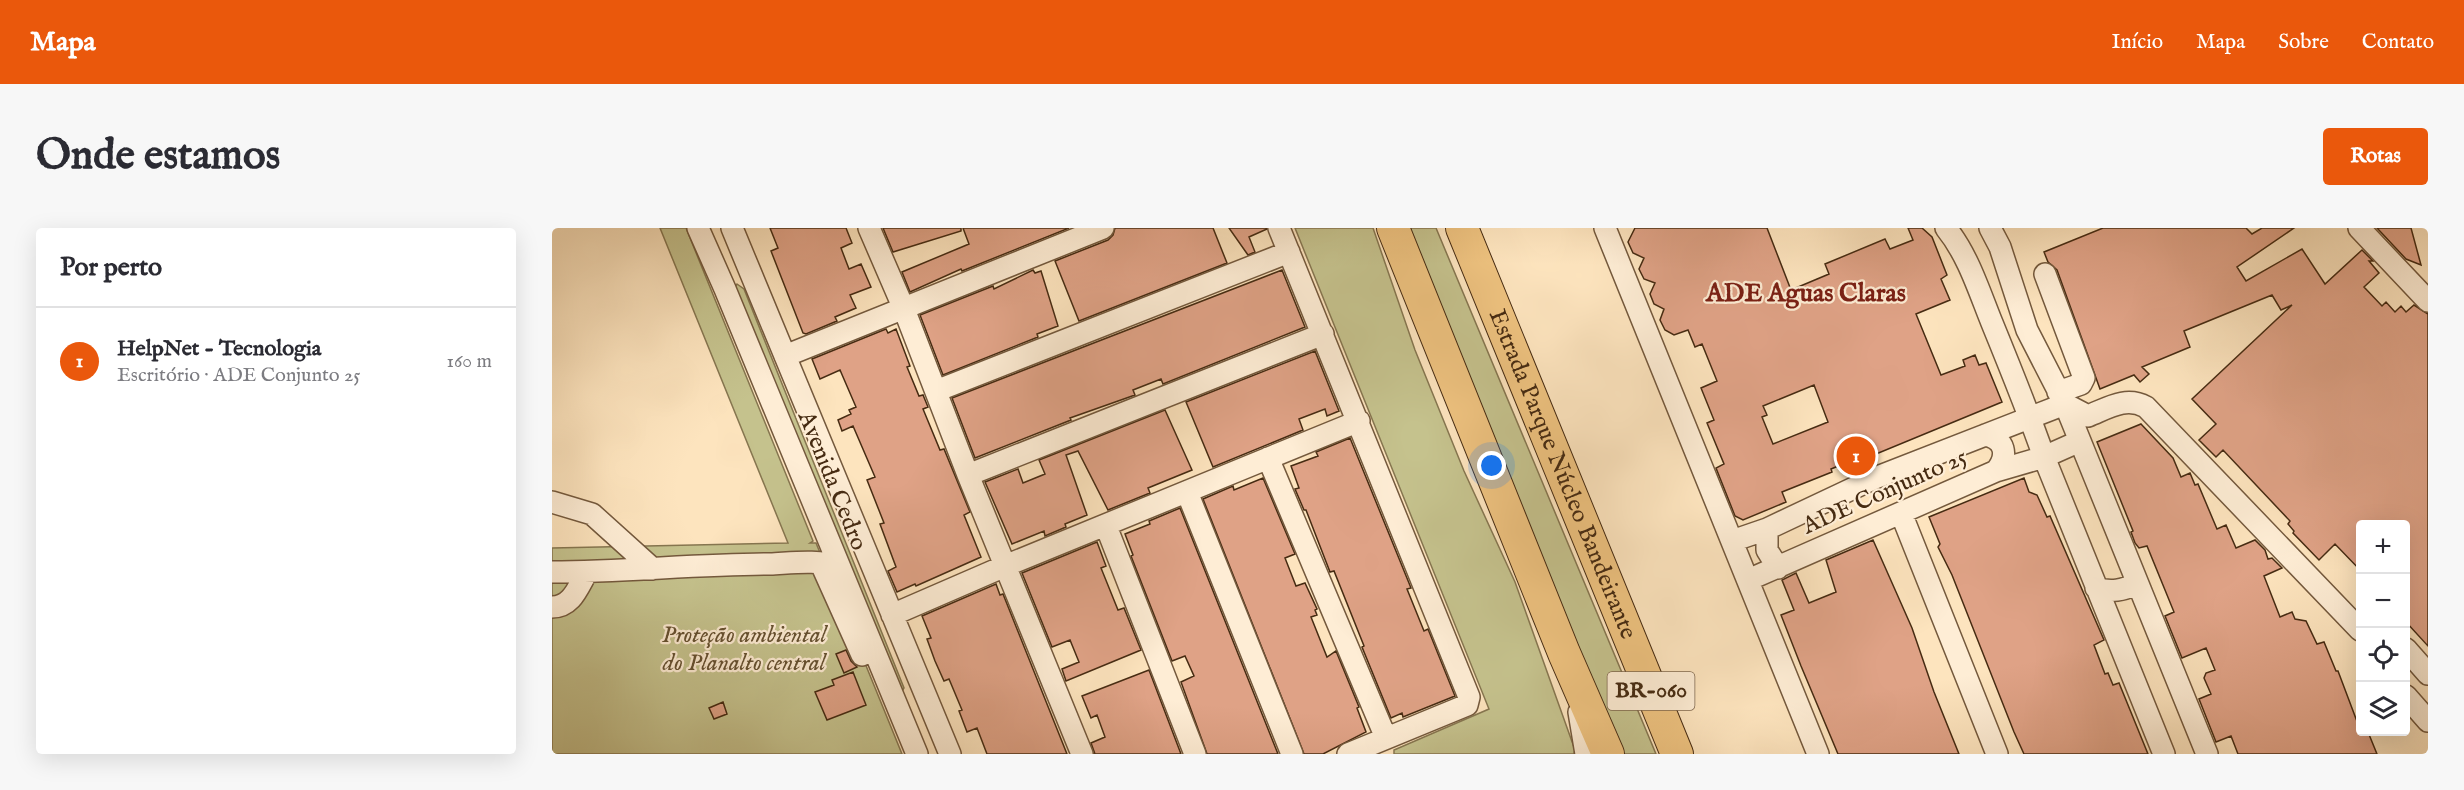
<!DOCTYPE html>
<html lang="pt">
<meta charset="utf-8">
<style>
:root{--surface:#fff;--page:#f7f7f7;--text:#2b2b33;--muted:#7c7c81;--line:#e1e1e2;--accent:#ea580c}
body{margin:0;font-family:"IM FELL English",serif;background:var(--page);color:var(--text)}
.controls{position:absolute;right:18px;bottom:18px;display:grid;overflow:hidden;border-radius:6px;box-shadow:0 6px 24px #0002}
.controls button{width:54px;height:54px;display:grid;place-items:center;padding:0;border:0;border-bottom:2px solid var(--line);background:var(--surface);color:var(--text);font:30px sans-serif}
.you{position:absolute;left:940px;top:238px;width:21px;height:21px;margin:-15px;border:4px solid #fff;border-radius:50%;background:#1a73e8;box-shadow:0 0 0 9px #1a73e833}
.badge{display:grid;place-items:center;width:39px;height:39px;border-radius:50%;background:var(--accent);color:#fff;font-size:20px;font-weight:700}
.pin{position:absolute;translate:-50% -50%;border:3px solid #fff;box-shadow:0 2px 6px #0006}
.list{margin:0;padding:0;list-style:none}
h2{display:flex;justify-content:space-between;align-items:center;height:78px;margin:0;padding:0 24px;font-size:26px}
h2 small{font-size:20px;font-weight:400;color:var(--muted)}
.list li{display:grid;grid-template-columns:39px 1fr auto;gap:18px;align-items:center;box-sizing:border-box;height:108px;padding:0 24px;border-top:2px solid var(--line)}
.list b{display:block;font-size:22px;white-space:nowrap}
.list p{margin:0;font-size:20px;white-space:nowrap;color:var(--muted)}
.list em{font-size:20px;font-style:normal;color:var(--muted)}
.icon{flex:none;width:33px;height:33px;fill:none;stroke:currentColor;stroke-width:2;stroke-linecap:round;stroke-linejoin:round}
.map{position:relative;flex:none;width:1876px;height:526px;overflow:hidden;border-radius:6px}
header{display:flex;align-items:center;gap:36px;box-sizing:border-box;height:84px;padding:0 30px;background:var(--accent);color:#fff}
header strong{font-size:28px}
nav{display:flex;gap:33px;margin-inline-start:auto;font-size:21px}
.intro{display:flex;align-items:center;justify-content:space-between;box-sizing:border-box;height:144px;padding:0 36px}
h1{margin:0;font-size:42px}
.button{padding:15px 27px;border-radius:6px;background:var(--accent);color:#fff;font-size:21px;font-weight:700}
main{display:flex;gap:36px;padding:0 36px}
aside{flex:1;background:var(--surface);border-radius:6px;box-shadow:0 6px 24px #0002}
.map>svg:first-child{display:block}
.green{fill:#c5c28d;stroke:#867650;stroke-width:1.5}
.building{fill:#dfa286;stroke:#462b12;stroke-width:1.5;fill-rule:evenodd}
.lines{fill:none;stroke-linecap:round;stroke-linejoin:round}
.minor-casing{stroke:#74593d;stroke-width:24}
.highway-casing{stroke:#462b12;stroke-width:34}
.minor{stroke:#feedd5;stroke-width:21}
.highway{stroke:#eec27f;stroke-width:32}
.labels{text-anchor:middle;dominant-baseline:central;stroke-width:4.5;stroke-linejoin:round;paint-order:stroke}
.shield{fill:#feedd5;stroke:#7d654c;stroke-width:1.5}
.shield-label{font-size:22px;font-weight:bold;fill:#462b12}
.street-label{font-size:24px;fill:#462b12;stroke:#feedd5}
.park-label{font-size:24px;font-style:italic;fill:#665131;stroke:#feedd5}
.neighbourhood-label{font-size:26px;font-weight:bold;fill:#7a1f14;stroke:#feedd5}
</style>
<header>
<strong>Mapa</strong>
<nav><a>Início</a><a>Mapa</a><a>Sobre</a><a>Contato</a></nav>
</header>
<div class="intro"><h1>Onde estamos</h1><a class="button">Rotas</a></div>
<main>
<aside>
<h2>Por perto<small></small></h2>
<ul class="list">
<li><span class="badge">1</span><div><b>HelpNet - Tecnologia</b><p>Escritório · ADE Conjunto 25</p></div><em>160 m</em></li>
</ul>
</aside>
<div class="map">
<svg width="1876" height="526" viewBox="0 0 1876 526">
<rect width="100%" height="100%" fill="#fde4be"/>
<filter id="stains"><feTurbulence type="fractalNoise" baseFrequency=".00333" numOctaves="4"/><feColorMatrix values="0 0 0 0 .2 0 0 0 0 .09 0 0 0 0 .02 0 0 0 .5 -.17"/></filter>
<radialGradient id="worn" r=".72"><stop offset=".6" stop-color="#630" stop-opacity="0"/><stop offset="1" stop-color="#630" stop-opacity=".3"/></radialGradient>
<path class="green" d="M 108,0 L 134,0 L 261,313 L 258,315 L 264,315 L 350,526 L 0,526 L 0,320 L 236,315 Z
M 743,0 L 821,0 L 863,122 L 912,243 L 963,354 L 1023,522 L 1022,526 L 842,526 L 842,522 L 937,481 Z
M 851,0 L 884,0 L 1104,526 L 1066,526 Z
M 185,56 L 192,61 L 352,460 L 349,465 L 183,59 Z"/>
<path class="building" d="M 218,0 L 294,0 L 300,15 L 289,20 L 297,41 L 309,36 L 319,59 L 298,67 L 304,80 L 283,89 L 285,93 L 254,106 L 251,105 L 219,23 L 226,20 Z
M 331,0 L 409,0 L 409,3 L 341,24 Z
M 411,0 L 517,0 L 410,43 L 409,41 L 358,64 L 350,44 L 417,16 Z
M 563,0 L 661,0 L 675,35 L 527,93 L 503,33 L 556,12 L 561,7 Z
M 677,0 L 715,0 L 715,1 L 697,9 L 703,24 L 696,27 Z
M 1083,0 L 1215,0 L 1239,62 L 1277,46 L 1273,36 L 1333,11 L 1338,21 L 1361,12 L 1356,0 L 1370,0 L 1380,9 L 1395,47 L 1389,51 L 1398,72 L 1364,86 L 1389,147 L 1413,138 L 1411,132 L 1423,127 L 1427,137 L 1434,135 L 1450,174 L 1312,231 L 1311,228 L 1279,241 L 1280,244 L 1230,264 L 1234,274 L 1191,292 L 1183,288 L 1164,240 L 1172,236 L 1155,195 L 1162,192 L 1149,160 L 1165,153 L 1150,116 L 1143,119 L 1136,102 L 1122,107 L 1113,102 L 1108,92 L 1112,81 L 1102,76 L 1098,66 L 1103,55 L 1092,51 L 1087,41 L 1092,30 L 1081,25 L 1076,14 ZM 1262,157 L 1276,194 L 1221,216 L 1210,189 L 1215,187 L 1211,178 Z
M 1551,0 L 1694,0 L 1700,6 L 1710,0 L 1742,0 L 1685,39 L 1694,53 L 1750,21 L 1773,56 L 1810,22 L 1821,33 L 1817,33 L 1827,45 L 1812,59 L 1830,78 L 1834,74 L 1843,84 L 1849,78 L 1854,84 L 1862,77 L 1876,86 L 1876,418 L 1854,394 L 1854,297 L 1809,297 L 1809,343 L 1783,316 L 1767,332 L 1741,305 L 1742,303 L 1736,296 L 1738,293 L 1671,222 L 1664,229 L 1647,212 L 1664,196 L 1640,171 L 1740,77 L 1729,82 L 1720,67 L 1632,103 L 1638,119 L 1590,139 L 1597,146 L 1588,154 L 1582,147 L 1548,161 L 1505,42 L 1496,34 L 1492,24 Z
M 1825,0 L 1859,0 L 1869,37 L 1854,31 Z
M 481,42 L 483,45 L 489,43 L 506,98 L 485,106 L 486,109 L 391,147 L 368,87 L 441,58 L 442,61 Z
M 730,42 L 753,99 L 611,156 L 609,151 L 581,162 L 583,167 L 518,190 L 519,192 L 423,230 L 400,170 Z
M 334,101 L 336,105 L 344,101 L 358,138 L 355,139 L 367,168 L 371,167 L 376,179 L 371,181 L 388,222 L 392,221 L 418,284 L 412,287 L 429,329 L 364,358 L 363,356 L 345,364 L 336,343 L 344,339 L 328,296 L 332,295 L 315,252 L 323,249 L 301,198 L 290,203 L 286,192 L 299,186 L 297,182 L 304,179 L 288,142 L 268,151 L 260,131 Z
M 763,123 L 787,183 L 775,188 L 773,181 L 747,191 L 751,202 L 661,239 L 634,174 Z
M 613,182 L 640,242 L 596,260 L 598,265 L 556,282 L 526,223 L 514,227 L 535,287 L 513,296 L 514,299 L 493,308 L 492,303 L 460,316 L 433,254 L 466,241 L 471,255 L 493,246 L 487,232 Z
M 1589,196 L 1621,230 L 1629,249 L 1638,245 L 1643,257 L 1646,256 L 1665,301 L 1674,297 L 1684,320 L 1703,312 L 1713,322 L 1716,331 L 1720,330 L 1730,340 L 1712,348 L 1728,389 L 1740,384 L 1743,391 L 1754,393 L 1765,416 L 1772,414 L 1784,443 L 1786,443 L 1809,504 L 1816,504 L 1825,526 L 1686,526 L 1679,508 L 1664,514 L 1647,471 L 1659,466 L 1652,450 L 1654,445 L 1663,442 L 1654,420 L 1630,430 L 1613,388 L 1622,384 L 1595,318 L 1587,320 L 1583,315 L 1579,304 L 1581,303 L 1545,214 Z
M 798,210 L 859,360 L 855,361 L 872,403 L 876,401 L 903,468 L 851,489 L 850,485 L 839,490 L 810,419 L 812,418 L 782,343 L 778,344 L 754,282 L 752,282 L 743,261 L 747,260 L 739,238 L 766,228 L 764,224 Z
M 711,250 L 743,326 L 733,330 L 744,358 L 753,355 L 765,381 L 763,382 L 765,387 L 759,389 L 775,429 L 784,423 L 807,479 L 805,480 L 814,504 L 771,526 L 752,526 L 651,271 L 681,258 L 682,262 Z
M 1472,250 L 1477,264 L 1485,267 L 1495,289 L 1498,288 L 1552,412 L 1542,417 L 1553,446 L 1556,445 L 1561,457 L 1567,455 L 1596,526 L 1472,526 L 1462,504 L 1400,347 L 1386,319 L 1388,316 L 1377,289 Z
M 628,280 L 726,526 L 655,526 L 629,454 L 642,448 L 633,428 L 620,433 L 579,328 L 581,327 L 573,306 L 598,296 L 597,293 Z
M 1321,312 L 1360,400 L 1382,464 L 1407,526 L 1286,526 L 1249,438 L 1229,387 L 1242,382 L 1230,352 L 1244,345 L 1257,375 L 1284,364 L 1274,332 Z
M 545,314 L 554,338 L 549,340 L 566,382 L 572,380 L 589,422 L 514,453 L 510,441 L 527,434 L 518,412 L 500,419 L 470,345 Z
M 444,356 L 448,367 L 451,366 L 515,526 L 435,526 L 425,500 L 415,504 L 407,483 L 410,482 L 397,451 L 392,453 L 383,433 L 375,411 L 379,410 L 370,388 Z
M 294,422 L 299,433 L 305,439 L 292,445 L 284,426 Z
M 597,442 L 629,526 L 543,526 L 539,515 L 553,509 L 545,487 L 539,490 L 530,468 Z
M 301,444 L 314,477 L 275,492 L 263,464 L 282,457 L 280,452 Z
M 171,474 L 175,486 L 162,491 L 157,480 Z"/>
<g class="lines">
<defs>
<path id="minor" d="M 146,0 L 173,61 L 365,526
M 180,0 L 398,526
M 317,0 L 352,81 L 416,247 L 530,526
M 727,0 L 917,469 L 915,477 L 796,526
M 1053,0 L 1266,526
M 1394,0 C 1416,27 1427,63 1440,95 C 1458,139 1476,183 1492,229 L 1612,526
M 1438,0 L 1448,19 L 1475,102 L 1513,176 L 1655,526
M 1807,0 L 1876,73
M 1493,46 L 1532,150 L 1529,156 L 1506,164
M 233,128 L 551,0
M 384,163 L 737,24
M 1433,207 C 1453,211 1457,227 1444,243
M 716,230 L 834,510
M 416,247 L 771,106
M 635,264 L 740,526
M 0,274 L 40,286 L 101,341
M 1349,285 L 1445,526
M 554,298 L 643,526
M 1215,301 L 1215,322 L 1226,340
M 1180,313 L 1215,301 L 1323,250 L 1513,176 L 1536,188 C 1556,180 1574,168 1594,179 L 1808,402
M 270,338 L 310,427
M 0,344 C 73,344 145,336 218,336 C 240,335 266,331 287,339
M 1196,352 L 1444,243 L 1492,229 L 1528,213
M 1544,360 C 1559,365 1571,362 1585,356
M 0,379 C 20,379 26,359 35,344
M 340,387 L 453,338 L 807,193
M 1854,421 L 1876,446
M 1854,468 L 1876,493
M 1027,484 L 1034,526"/>
<g id="highway">
<path d="M 841,0 L 1012,425 L 1056,526"/>
<path id="s1" d="M 910,0 L 1125,526"/>
</g>
</defs>
<use href="#minor" class="minor-casing"/>
<use href="#highway" class="highway-casing"/>
<use href="#minor" class="minor"/>
<use href="#highway" class="highway"/>
</g>
<g class="labels">
<rect class="shield" x="1055.5" y="444" width="87" height="38" rx="4.5"/>
<g class="shield-label">
<text x="1099" y="463">BR-060</text>
</g>
<g class="street-label">
<text stroke="none"><textPath href="#s1" startOffset="266">Estrada Parque Núcleo Bandeirante</textPath></text>
<text transform="translate(280 253) rotate(68)">Avenida Cedro</text>
<text transform="translate(1333 264) rotate(-24)">ADE Conjunto 25</text>
</g>
<g class="park-label">
<text x="192" y="407">Proteção ambiental<tspan x="192" dy="28">do Planalto central</tspan></text>
</g>
<g class="neighbourhood-label">
<text x="1254" y="65">ADE Aguas Claras</text>
</g>
</g>
<rect width="100%" height="100%" filter="url(#stains)"/>
<rect width="100%" height="100%" fill="url(#worn)"/>
</svg>
<div class="controls">
<button>+</button>
<button>−</button>
<button><svg class="icon" aria-label="locate" viewBox="0 0 24 24"><circle cx="12" cy="12" r="6"/><path d="M12 2v4M12 18v4M2 12h4M18 12h4"/></svg></button>
<button><svg class="icon" aria-label="layers" viewBox="0 0 24 24"><path d="M12 4l9 5-9 5-9-5zM3 14l9 5 9-5"/></svg></button>
</div>
<div class="you"></div>
<div class="pin badge" style="left:1304px;top:228px">1</div>
</div>
</main>
